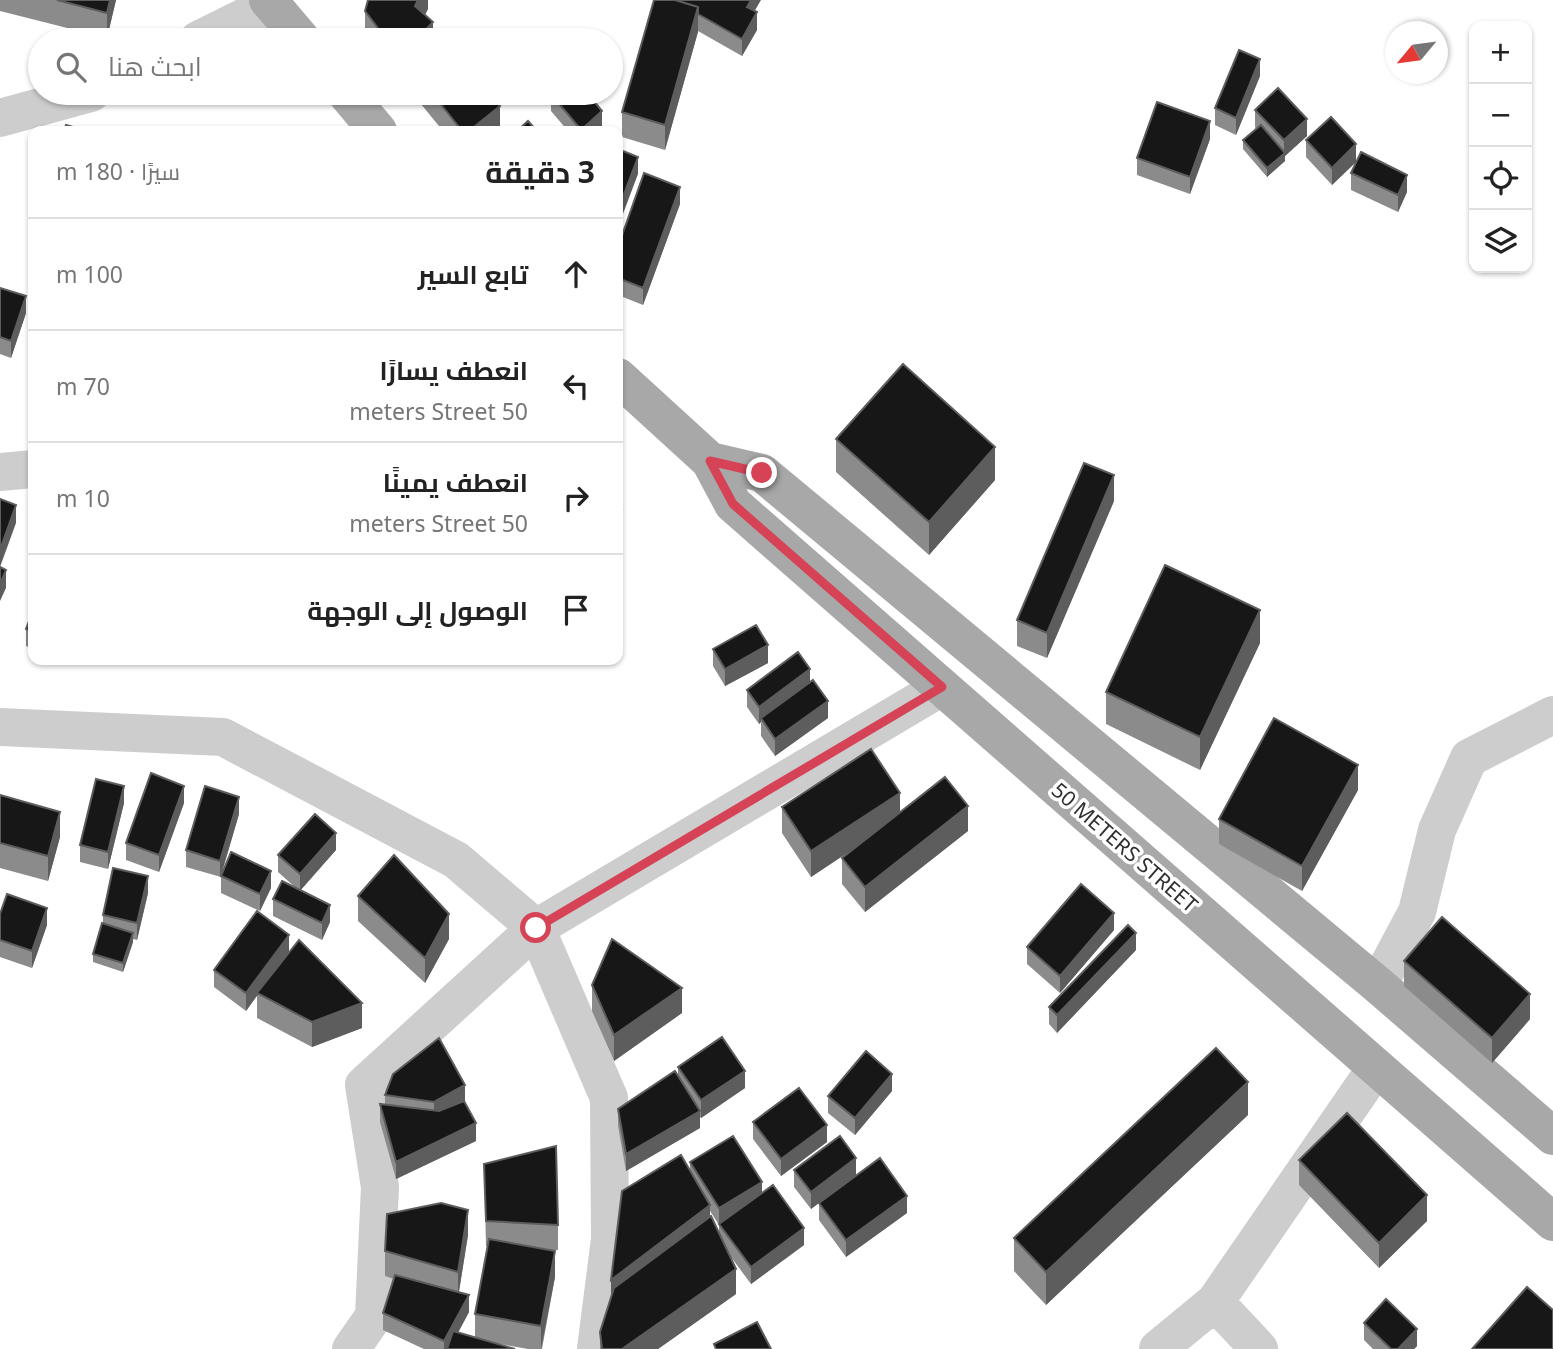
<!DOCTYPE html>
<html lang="ar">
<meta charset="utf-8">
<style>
:root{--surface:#fff;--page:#f6f6f6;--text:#222;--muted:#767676;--line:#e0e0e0}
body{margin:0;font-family:"Noto Sans",Cairo,sans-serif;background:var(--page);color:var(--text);direction:rtl}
.controls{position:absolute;right:21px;top:21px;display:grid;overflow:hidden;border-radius:14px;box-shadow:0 2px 5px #0004}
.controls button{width:63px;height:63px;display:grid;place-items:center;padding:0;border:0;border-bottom:2px solid var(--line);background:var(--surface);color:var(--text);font:35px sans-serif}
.compass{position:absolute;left:1385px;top:21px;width:63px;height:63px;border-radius:50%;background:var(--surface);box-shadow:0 2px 5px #0004;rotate:241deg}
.stop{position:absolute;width:21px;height:21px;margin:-16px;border:5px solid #d64356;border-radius:50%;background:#fff}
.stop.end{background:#d64356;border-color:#fff;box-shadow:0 2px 7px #0008}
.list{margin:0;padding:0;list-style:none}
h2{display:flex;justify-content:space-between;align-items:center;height:91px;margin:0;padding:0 28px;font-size:30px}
h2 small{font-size:23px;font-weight:400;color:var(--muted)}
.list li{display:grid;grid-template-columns:46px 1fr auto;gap:21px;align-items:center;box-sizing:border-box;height:112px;padding:0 28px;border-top:2px solid var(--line)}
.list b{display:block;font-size:26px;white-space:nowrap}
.list p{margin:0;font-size:23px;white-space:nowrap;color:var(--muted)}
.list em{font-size:23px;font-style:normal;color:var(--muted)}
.icon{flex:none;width:38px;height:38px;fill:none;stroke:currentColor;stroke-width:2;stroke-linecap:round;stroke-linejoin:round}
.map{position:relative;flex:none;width:1553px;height:1349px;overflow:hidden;direction:ltr}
.search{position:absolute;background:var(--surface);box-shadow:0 2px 5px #0004;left:28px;top:28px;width:595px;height:77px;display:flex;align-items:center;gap:18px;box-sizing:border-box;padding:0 24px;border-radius:38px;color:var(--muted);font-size:26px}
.panel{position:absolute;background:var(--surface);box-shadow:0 2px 5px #0004;left:28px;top:126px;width:595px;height:539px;border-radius:14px;direction:rtl}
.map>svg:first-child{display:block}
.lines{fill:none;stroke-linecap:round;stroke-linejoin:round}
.minor{stroke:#cdcdcd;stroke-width:38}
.major{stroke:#a8a8a8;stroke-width:38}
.wall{fill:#8b8b8b;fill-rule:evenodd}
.shaded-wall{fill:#5d5d5d}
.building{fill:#171717;stroke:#5d5d5d;stroke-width:2}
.route{stroke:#d64356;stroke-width:9}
.labels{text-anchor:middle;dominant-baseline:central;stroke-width:7;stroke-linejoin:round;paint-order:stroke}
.street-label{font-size:21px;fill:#303030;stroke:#fff}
</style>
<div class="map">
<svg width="1553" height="1349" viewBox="0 0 1553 1349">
<rect width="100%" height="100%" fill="#fff"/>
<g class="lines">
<path class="minor" d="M 198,40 L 271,4
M 0,118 L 91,93
M 0,472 L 33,469
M 0,727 L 223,737 L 456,860 L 536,928 L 609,1098 L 610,1239 L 596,1349
M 1378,985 L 1417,912 L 1437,830 L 1469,758 L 1553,715
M 1215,1302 L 1259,1349
M 351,1349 L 374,1316 L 380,1187 L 364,1085 L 536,928 L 942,687
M 1158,1349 L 1215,1302 L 1376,1068"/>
<path class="major" d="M 268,0 L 302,40
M 346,93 L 378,131
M 618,377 L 710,461 L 733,504 L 1553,1222
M 710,461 L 762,473 L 1378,985 L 1553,1136"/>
</g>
<path class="wall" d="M 0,0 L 116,0 L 107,38 L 0,11 Z
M 428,0 L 428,9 L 425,15 L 433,35 L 448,40 L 367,40 L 365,37 L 365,11 Z
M 654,0 L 755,11 L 757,30 L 742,56 L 698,31 L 665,150 L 622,137 L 622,112 Z
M 1260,76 L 1236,135 L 1215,125 L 1215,108 Z
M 412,93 L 489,93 L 500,131 L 443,131 Z
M 551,94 L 602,129 L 599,131 L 568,131 L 551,111 Z
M 1255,110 L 1307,136 L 1285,156 L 1285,161 L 1267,177 L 1243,149 L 1243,140 L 1256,129 L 1255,127 Z
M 1210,139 L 1190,194 L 1137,175 L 1137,158 Z
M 1306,140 L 1356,162 L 1332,185 L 1306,157 Z
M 1351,173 L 1407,192 L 1398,212 L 1351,190 Z
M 680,204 L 643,305 L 618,295 L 618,247 Z
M 0,288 L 26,313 L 11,358 L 0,354 Z
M 836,439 L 995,480 L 929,555 L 836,472 Z
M 1114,501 L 1047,658 L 1017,646 L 1017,620 Z
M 33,611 L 33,649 L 26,646 L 26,629 Z
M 1260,643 L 1200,770 L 1106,724 L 1106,692 Z
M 713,649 L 768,663 L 725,686 L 713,666 Z
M 810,683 L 828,718 L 775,756 L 761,736 L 761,722 L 759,724 L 747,707 L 747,690 Z
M 1358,790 L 1302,891 L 1219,844 L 1219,819 Z
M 0,795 L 60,837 L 48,881 L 0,868 Z
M 124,803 L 108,869 L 80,862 L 80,845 Z
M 184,803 L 159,872 L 126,860 L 126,843 Z
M 782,807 L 900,813 L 968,831 L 865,912 L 842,884 L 842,858 L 860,844 L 811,877 L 782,833 Z
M 239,814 L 222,873 L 271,888 L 260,911 L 221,893 L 221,877 L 186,867 L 186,850 Z
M 336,850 L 300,890 L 330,922 L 322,940 L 273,916 L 273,899 L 296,888 L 278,872 L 278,855 Z
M 148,893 L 137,940 L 133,939 L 133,942 L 123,972 L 93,962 L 93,954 L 103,923 L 103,915 Z
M 358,896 L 449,939 L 425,983 L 358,921 Z
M 0,914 L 47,925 L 32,968 L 0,957 Z
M 1114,930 L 1060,993 L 1027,964 L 1027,947 Z
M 1136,950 L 1057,1033 L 1049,1024 L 1049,1007 Z
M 289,952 L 271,975 L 362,1028 L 312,1047 L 257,1018 L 257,995 L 246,1011 L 214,987 L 214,970 Z
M 1404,961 L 1530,1019 L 1492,1063 L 1404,986 Z
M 592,985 L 682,1013 L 614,1061 L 592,1011 Z
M 678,1067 L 745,1088 L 701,1118 L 700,1117 L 700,1128 L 626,1171 L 618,1126 L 618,1109 L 678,1076 Z
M 892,1091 L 855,1135 L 828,1113 L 828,1096 Z
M 385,1095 L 465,1101 L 476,1141 L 396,1179 L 380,1122 L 380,1104 L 385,1105 Z
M 1248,1115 L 1046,1305 L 1014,1271 L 1014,1238 Z
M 753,1122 L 827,1142 L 781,1176 L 753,1139 Z
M 1299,1160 L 1427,1221 L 1379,1268 L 1299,1185 Z
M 690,1162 L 762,1192 L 804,1245 L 751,1284 L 731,1257 L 736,1294 L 658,1349 L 600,1349 L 600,1332 L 690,1172 ZM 710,1211 L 719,1225 L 719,1232 L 710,1217 Z
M 484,1164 L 558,1225 L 558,1250 L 545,1250 L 555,1277 L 542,1349 L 528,1349 L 489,1342 L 515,1349 L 424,1349 L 383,1330 L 383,1313 L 394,1279 L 385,1276 L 385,1251 L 468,1235 L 459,1292 L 469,1312 L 458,1333 L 475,1338 L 475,1314 L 487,1246 L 486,1246 Z
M 794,1170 L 856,1175 L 811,1209 L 794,1187 Z
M 819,1203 L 907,1213 L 846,1257 L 819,1220 Z
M 1364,1323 L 1417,1346 L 1414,1349 L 1373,1349 L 1364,1340 Z"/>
<path class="shaded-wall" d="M 110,0 L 116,0 L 107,38 L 107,13 Z
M 418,0 L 428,0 L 428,9 L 415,31 L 415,6 Z
M 751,0 L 761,0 L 747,24 L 747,7 Z
M 698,7 L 698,32 L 665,150 L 665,125 Z
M 757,12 L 757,30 L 742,56 L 742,39 Z
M 433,22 L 433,40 L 416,40 Z
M 1260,59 L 1260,76 L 1236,135 L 1236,118 Z
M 500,106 L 500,131 L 469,131 Z
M 602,111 L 602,129 L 599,131 L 581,131 L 581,130 Z
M 1307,119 L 1307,136 L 1285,156 L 1285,161 L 1267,177 L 1267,168 L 1284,154 L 1284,140 Z
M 1210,121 L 1210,139 L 1190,194 L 1190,177 Z
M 1356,144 L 1356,162 L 1332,185 L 1332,168 Z
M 638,157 L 638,174 L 618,227 L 618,210 Z
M 1407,175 L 1407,192 L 1398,212 L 1398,195 Z
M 680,187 L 680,204 L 643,305 L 643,288 Z
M 26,296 L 26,313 L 11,358 L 11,341 Z
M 995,447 L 995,480 L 929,555 L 929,522 Z
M 1114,475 L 1114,501 L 1047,658 L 1047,633 Z
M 16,505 L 16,523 L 0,567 L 0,550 Z
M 622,509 L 622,526 L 618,527 L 618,510 Z
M 6,570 L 6,588 L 0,601 L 0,584 Z
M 1260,610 L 1260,643 L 1200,770 L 1200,737 Z
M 768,645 L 768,663 L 725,686 L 725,669 Z
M 810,669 L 810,686 L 761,718 L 761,722 L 759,724 L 759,707 Z
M 828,701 L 828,718 L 775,756 L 775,739 Z
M 1358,765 L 1358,790 L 1302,891 L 1302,866 Z
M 124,786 L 124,803 L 108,869 L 108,852 Z
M 184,786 L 184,803 L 159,872 L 159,855 Z
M 900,793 L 900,818 L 811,877 L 811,851 Z
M 239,797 L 239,814 L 220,878 L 220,861 Z
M 968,806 L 968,831 L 865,912 L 865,887 Z
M 60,812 L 60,837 L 48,881 L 48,856 Z
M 336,833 L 336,850 L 300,891 L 300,874 Z
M 271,871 L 271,888 L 260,911 L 260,894 Z
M 148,876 L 148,893 L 137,940 L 137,923 Z
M 330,905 L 330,922 L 322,940 L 322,923 Z
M 47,908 L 47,925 L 32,968 L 32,951 Z
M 1114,913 L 1114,930 L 1060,993 L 1060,976 Z
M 449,914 L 449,939 L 425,983 L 425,958 Z
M 133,933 L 133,942 L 123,972 L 123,963 Z
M 1136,933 L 1136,950 L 1057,1033 L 1057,1015 Z
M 289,935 L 289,952 L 246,1011 L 246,993 Z
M 682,988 L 682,1013 L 614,1061 L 614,1035 Z
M 1530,994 L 1530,1019 L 1492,1063 L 1492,1038 Z
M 362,1003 L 362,1028 L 312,1047 L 312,1022 Z
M 745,1071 L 745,1088 L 701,1118 L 701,1100 Z
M 892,1074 L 892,1091 L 855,1135 L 855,1118 Z
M 1248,1082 L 1248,1115 L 1046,1305 L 1046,1272 Z
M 465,1085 L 465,1102 L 434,1119 L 434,1102 Z
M 700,1111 L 700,1128 L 626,1171 L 626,1154 Z
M 476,1123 L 476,1141 L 396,1179 L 396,1162 Z
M 827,1125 L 827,1142 L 781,1176 L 781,1159 Z
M 856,1158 L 856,1175 L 811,1209 L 811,1192 Z
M 762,1182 L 762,1199 L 719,1226 L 719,1208 Z
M 1427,1195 L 1427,1221 L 1379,1268 L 1379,1243 Z
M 907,1196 L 907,1213 L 846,1257 L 846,1240 Z
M 710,1205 L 710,1230 L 611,1305 L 611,1280 Z
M 468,1210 L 468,1235 L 458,1297 L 458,1272 Z
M 804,1228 L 804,1245 L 751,1284 L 751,1267 Z
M 555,1251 L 555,1277 L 541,1349 L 541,1326 Z
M 736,1269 L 736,1294 L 658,1349 L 622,1349 Z
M 469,1295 L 469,1312 L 449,1349 L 444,1349 L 444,1341 Z
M 1417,1329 L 1417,1346 L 1414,1349 L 1398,1349 Z"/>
<path class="building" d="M 57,0 L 110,0 L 107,13 Z
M 368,0 L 418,0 L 415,6 L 433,22 L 416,40 L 387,40 L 365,11 Z
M 654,0 L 675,0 L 698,7 L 665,125 L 622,112 Z
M 675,0 L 751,0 L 747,7 L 757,12 L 742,39 L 698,14 L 698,7 Z
M 440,30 L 448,40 L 426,40 Z
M 1239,50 L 1260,59 L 1236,118 L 1215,108 Z
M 1278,88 L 1307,119 L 1284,140 L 1255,110 Z
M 432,93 L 489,93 L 500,106 L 469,131 L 462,131 Z
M 552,93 L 587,93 L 602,111 L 581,130 L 551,94 Z
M 1157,102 L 1210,121 L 1190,177 L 1137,158 Z
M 1331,117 L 1356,144 L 1332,168 L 1306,140 Z
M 528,121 L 537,131 L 517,131 Z
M 66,125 L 87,131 L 64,131 Z
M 1261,125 L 1285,153 L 1267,168 L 1243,140 Z
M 618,149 L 638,157 L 618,210 Z
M 1361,152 L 1407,175 L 1398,195 L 1351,173 Z
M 644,173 L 680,187 L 643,288 L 618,278 L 618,247 Z
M 0,288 L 26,296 L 11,341 L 0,337 Z
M 903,364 L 995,447 L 929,522 L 836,439 Z
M 1084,463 L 1114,475 L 1047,633 L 1017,620 Z
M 618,497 L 622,509 L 618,510 Z
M 0,499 L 16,505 L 0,550 Z
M 1165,565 L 1260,610 L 1200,737 L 1106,692 Z
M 0,567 L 6,570 L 0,584 Z
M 33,611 L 33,632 L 26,629 Z
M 756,625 L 768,645 L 725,669 L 713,649 Z
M 798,652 L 810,669 L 759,707 L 747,690 Z
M 813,680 L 828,701 L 775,739 L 761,718 Z
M 1274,718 L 1358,765 L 1302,866 L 1219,819 Z
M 871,749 L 900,793 L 811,851 L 782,807 Z
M 151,773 L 184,786 L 159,855 L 126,843 Z
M 945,777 L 968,806 L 865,887 L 842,858 Z
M 96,779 L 124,786 L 108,852 L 80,845 Z
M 205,786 L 239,797 L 220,861 L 186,850 Z
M 0,795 L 60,812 L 48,856 L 0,843 Z
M 315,814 L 336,833 L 300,874 L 278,855 Z
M 231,852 L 271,871 L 260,894 L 221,876 Z
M 394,855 L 449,914 L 425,958 L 358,896 Z
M 113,868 L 148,876 L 137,923 L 103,915 Z
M 282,881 L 330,905 L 322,923 L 273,899 Z
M 1081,884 L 1114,913 L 1060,976 L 1027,947 Z
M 7,894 L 47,908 L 32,951 L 0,940 L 0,914 Z
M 257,911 L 289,935 L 246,993 L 214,970 Z
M 1442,917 L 1530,994 L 1492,1038 L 1404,961 Z
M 102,923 L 133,933 L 123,963 L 93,954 Z
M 1128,925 L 1136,933 L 1057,1015 L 1049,1007 Z
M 612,939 L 682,988 L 614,1035 L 592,985 Z
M 299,940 L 362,1003 L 312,1022 L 257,993 Z
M 722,1037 L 745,1071 L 701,1100 L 678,1067 Z
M 439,1038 L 465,1085 L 434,1102 L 385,1095 L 393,1074 Z
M 1216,1048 L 1248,1082 L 1046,1272 L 1014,1238 Z
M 866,1051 L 892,1074 L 855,1118 L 828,1096 Z
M 675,1071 L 700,1111 L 626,1154 L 618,1109 Z
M 799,1088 L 827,1125 L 781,1159 L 753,1122 Z
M 464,1101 L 476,1123 L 396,1162 L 380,1104 L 439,1111 Z
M 1347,1113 L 1427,1195 L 1379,1243 L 1299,1160 Z
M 733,1136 L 762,1182 L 719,1208 L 690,1162 Z
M 840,1136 L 856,1158 L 811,1192 L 794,1170 Z
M 556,1146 L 558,1225 L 486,1221 L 484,1164 Z
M 681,1155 L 710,1205 L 611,1280 L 622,1191 Z
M 880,1158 L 907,1196 L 846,1240 L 819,1203 Z
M 773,1185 L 804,1228 L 751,1267 L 719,1224 Z
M 441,1203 L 468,1210 L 458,1272 L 385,1251 L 387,1214 Z
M 711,1216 L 736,1269 L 622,1349 L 602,1349 L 600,1332 L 614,1288 Z
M 489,1239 L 555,1251 L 541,1326 L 475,1314 Z
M 395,1275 L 469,1295 L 444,1341 L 383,1313 Z
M 1527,1287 L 1553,1310 L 1553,1349 L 1472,1349 Z
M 1386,1299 L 1417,1329 L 1398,1349 L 1391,1349 L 1364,1323 Z
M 757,1322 L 771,1349 L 716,1349 L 714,1344 Z
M 453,1331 L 515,1349 L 447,1349 Z"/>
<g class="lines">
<path class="route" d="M 536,928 L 942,687 L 733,504 L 710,461 L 762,473"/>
</g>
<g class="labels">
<g class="street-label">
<text transform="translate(1125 847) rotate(41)">50 METERS STREET</text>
</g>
</g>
</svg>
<div class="controls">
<button>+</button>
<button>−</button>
<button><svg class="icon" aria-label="locate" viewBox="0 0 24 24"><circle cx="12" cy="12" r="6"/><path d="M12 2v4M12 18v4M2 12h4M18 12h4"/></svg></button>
<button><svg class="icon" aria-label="layers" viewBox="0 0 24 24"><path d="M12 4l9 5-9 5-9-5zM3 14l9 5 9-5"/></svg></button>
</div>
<svg class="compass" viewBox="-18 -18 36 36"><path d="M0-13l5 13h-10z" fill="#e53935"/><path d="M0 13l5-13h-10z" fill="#767676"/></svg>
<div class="stop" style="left:536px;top:928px"></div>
<div class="stop end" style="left:762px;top:473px"></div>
<div class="search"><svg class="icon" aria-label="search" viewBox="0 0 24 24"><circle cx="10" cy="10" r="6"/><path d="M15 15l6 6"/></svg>ابحث هنا</div>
<section class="panel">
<h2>3 دقيقة<small>سيرًا · 180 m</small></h2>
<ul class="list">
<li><svg class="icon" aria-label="ahead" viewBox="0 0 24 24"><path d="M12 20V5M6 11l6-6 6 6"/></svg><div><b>تابع السير</b></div><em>100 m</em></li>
<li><svg class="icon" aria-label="left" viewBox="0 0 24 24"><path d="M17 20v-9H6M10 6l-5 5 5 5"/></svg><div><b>انعطف يسارًا</b><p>50 meters Street</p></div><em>70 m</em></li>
<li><svg class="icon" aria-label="right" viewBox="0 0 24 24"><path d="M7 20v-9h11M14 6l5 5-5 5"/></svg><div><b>انعطف يمينًا</b><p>50 meters Street</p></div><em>10 m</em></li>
<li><svg class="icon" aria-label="arrive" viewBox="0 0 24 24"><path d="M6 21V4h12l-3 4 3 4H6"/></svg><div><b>الوصول إلى الوجهة</b></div></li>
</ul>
</section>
</div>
